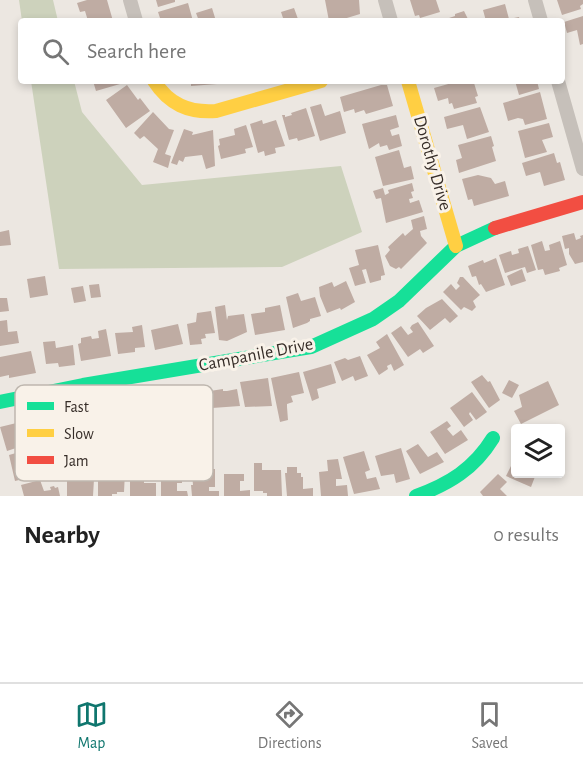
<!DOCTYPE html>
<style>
:root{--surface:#fff;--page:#f6f6f6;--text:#222;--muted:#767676;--line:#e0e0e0;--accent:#0f766e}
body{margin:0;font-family:"Alegreya Sans",sans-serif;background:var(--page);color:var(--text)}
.controls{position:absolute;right:18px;bottom:18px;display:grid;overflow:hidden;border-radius:6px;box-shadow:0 3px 9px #0003}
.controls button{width:54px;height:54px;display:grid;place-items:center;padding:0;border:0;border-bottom:2px solid var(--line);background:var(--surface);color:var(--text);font:30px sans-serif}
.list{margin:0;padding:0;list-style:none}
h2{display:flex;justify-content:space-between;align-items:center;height:78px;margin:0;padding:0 24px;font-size:26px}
h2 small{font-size:20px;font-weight:400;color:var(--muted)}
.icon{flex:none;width:33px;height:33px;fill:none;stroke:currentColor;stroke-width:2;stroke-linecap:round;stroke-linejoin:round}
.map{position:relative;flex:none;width:583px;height:496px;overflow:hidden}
.search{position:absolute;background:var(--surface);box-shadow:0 3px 9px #0003;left:18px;right:18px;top:18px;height:66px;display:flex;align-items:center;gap:15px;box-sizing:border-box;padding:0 21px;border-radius:6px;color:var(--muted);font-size:22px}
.sheet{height:186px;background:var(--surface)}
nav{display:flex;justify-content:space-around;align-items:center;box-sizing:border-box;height:84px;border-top:2px solid var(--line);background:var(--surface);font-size:16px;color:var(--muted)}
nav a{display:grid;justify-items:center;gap:3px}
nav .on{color:var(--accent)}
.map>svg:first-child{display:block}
.green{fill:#cdd2bc}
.building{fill:#bfaca3}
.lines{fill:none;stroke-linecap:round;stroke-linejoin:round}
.street{stroke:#c6c0ba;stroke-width:14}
.fast{stroke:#16e098;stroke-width:14}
.slow{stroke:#ffcf43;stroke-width:14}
.jam{stroke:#f24e42;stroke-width:14}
.labels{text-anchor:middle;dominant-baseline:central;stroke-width:6;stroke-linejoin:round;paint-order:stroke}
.street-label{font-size:18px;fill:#362d28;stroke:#f9f2e9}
.key{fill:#f9f2e9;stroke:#beb7af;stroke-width:1.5}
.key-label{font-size:16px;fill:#362d28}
</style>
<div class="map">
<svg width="583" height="496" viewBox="0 0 583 496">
<rect width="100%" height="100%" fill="#ece7e1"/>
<path class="green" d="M 19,0 L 53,0 L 58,21 L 22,21 Z
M 31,81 L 74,81 L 82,112 L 142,185 L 341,166 L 362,232 L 282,267 L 59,269 Z"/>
<path class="building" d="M 87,0 L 107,0 L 113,21 L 88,21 L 85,11 L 80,12 L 77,3 Z
M 156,0 L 175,0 L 175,2 L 158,7 Z
M 325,0 L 359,0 L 360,14 L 337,21 L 329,21 Z
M 410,0 L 436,0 L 440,12 L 420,18 L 419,15 L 415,16 Z
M 557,0 L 583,0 L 583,4 L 580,6 L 581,9 L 562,15 Z
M 188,3 L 193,21 L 161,21 L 158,12 Z
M 505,4 L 509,19 L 519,17 L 520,21 L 486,21 L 483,10 Z
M 212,8 L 216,21 L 199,21 L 196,13 Z
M 294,8 L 298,19 L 284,21 L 281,12 Z
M 464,11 L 469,21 L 440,21 L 455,16 L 455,14 Z
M 583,16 L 583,44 L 580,45 L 577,30 L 567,33 L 564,22 Z
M 93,81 L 120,81 L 120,84 L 96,91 Z
M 191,81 L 230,81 L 230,83 L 191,86 Z
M 459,81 L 471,81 L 472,84 L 474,83 L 478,96 L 475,97 L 477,103 L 454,109 L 452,103 L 449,104 L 448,98 L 438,101 L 434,88 Z
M 515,81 L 537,81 L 539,89 L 519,95 Z
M 127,85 L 138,100 L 140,98 L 150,111 L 126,128 L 106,100 Z
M 381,85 L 387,85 L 393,106 L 366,114 L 364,110 L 355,113 L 354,109 L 344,112 L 340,97 Z
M 540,92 L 547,119 L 525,125 L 523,119 L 518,118 L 508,121 L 503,103 Z
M 321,104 L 325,116 L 340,111 L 346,133 L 320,141 L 310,107 Z
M 480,107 L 489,132 L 467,139 L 463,125 L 447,129 L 444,117 Z
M 306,108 L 315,136 L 298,141 L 297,138 L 289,140 L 282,115 L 285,115 L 285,117 L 292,115 L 291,113 Z
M 153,112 L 169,129 L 174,130 L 165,154 L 171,156 L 168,168 L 153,162 L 158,149 L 144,136 L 140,139 L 134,133 Z
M 396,115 L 399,127 L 390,130 L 392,136 L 399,134 L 402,146 L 389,150 L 387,145 L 380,147 L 379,143 L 369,149 L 362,124 Z
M 262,120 L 263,124 L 276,120 L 285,146 L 275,148 L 276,153 L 265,156 L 264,151 L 258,153 L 250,124 Z
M 549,123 L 553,137 L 542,140 L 547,152 L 525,158 L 518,131 Z
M 246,125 L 253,147 L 245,149 L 246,153 L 221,159 L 218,146 L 220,145 L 219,139 L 235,135 L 234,129 Z
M 184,129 L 193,132 L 192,135 L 213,130 L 215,166 L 206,169 L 202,155 L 185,157 L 183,162 L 179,160 L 177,165 L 171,163 Z
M 491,136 L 494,146 L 492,147 L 496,161 L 459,173 L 456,160 L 462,158 L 458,145 Z
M 399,150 L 404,168 L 411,166 L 414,179 L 383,186 L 375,157 Z
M 554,153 L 557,163 L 560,162 L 565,180 L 544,186 L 540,172 L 526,176 L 522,163 Z
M 478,175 L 491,178 L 495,184 L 505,181 L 509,196 L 474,206 L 472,199 L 468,200 L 462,179 Z
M 412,183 L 414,191 L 411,192 L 413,198 L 409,199 L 410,203 L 419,200 L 423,212 L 386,223 L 381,198 L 376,199 L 373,191 L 383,188 L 385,195 L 389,193 L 388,190 Z
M 424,216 L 427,229 L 420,231 L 421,236 L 427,243 L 401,269 L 399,267 L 396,269 L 390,266 L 385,256 L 390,250 L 388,247 L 403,233 L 405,236 L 413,229 L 411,220 Z
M 9,230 L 11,245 L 0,246 L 0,232 Z
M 574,233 L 576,240 L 581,238 L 580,236 L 583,235 L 583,262 L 575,264 L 569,254 L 569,248 L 565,249 L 562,236 Z
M 542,241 L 545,251 L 550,250 L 549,245 L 560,241 L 567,265 L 559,268 L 560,271 L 545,275 L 543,269 L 538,270 L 531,245 Z
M 378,245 L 385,275 L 381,276 L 381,280 L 370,283 L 366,269 L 362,270 L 366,283 L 355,286 L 349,268 L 359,265 L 355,250 Z
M 528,246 L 536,270 L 527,273 L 525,267 L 505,273 L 499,255 L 511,251 L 512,255 L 519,253 L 518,249 Z
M 496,258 L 505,285 L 486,292 L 481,284 L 479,285 L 476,276 L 472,277 L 468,266 L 483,260 L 484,263 Z
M 522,269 L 526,281 L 511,286 L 507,276 Z
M 45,276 L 48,295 L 30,298 L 27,279 Z
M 460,277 L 463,277 L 480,295 L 473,301 L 476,307 L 472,311 L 464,307 L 461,310 L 443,292 L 451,284 L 456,290 L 460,286 L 457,283 Z
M 346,281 L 355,302 L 341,310 L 340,308 L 327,313 L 320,296 L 319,287 L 332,282 L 334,287 Z
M 99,284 L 101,297 L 91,298 L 89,285 Z
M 83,286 L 86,301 L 74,303 L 71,288 Z
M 298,293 L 301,301 L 315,297 L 321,316 L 310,319 L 310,321 L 307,323 L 293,328 L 286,297 Z
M 0,298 L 7,298 L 9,311 L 0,312 Z
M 442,299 L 458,316 L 450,323 L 445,318 L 430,330 L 417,316 L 426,308 Z
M 225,305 L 227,320 L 228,316 L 244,314 L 247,332 L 227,341 L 219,340 L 215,307 Z
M 280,305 L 285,330 L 255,335 L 251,314 L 265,312 L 265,308 Z
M 211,311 L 215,333 L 205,334 L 206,338 L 201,339 L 202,344 L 190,345 L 187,324 L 196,322 L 197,313 Z
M 7,320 L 8,332 L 17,331 L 19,343 L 0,346 L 0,321 Z
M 418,322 L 434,346 L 423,353 L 420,349 L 408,357 L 391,333 L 401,326 L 408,335 L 413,332 L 410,328 L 412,325 Z
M 178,324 L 183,344 L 155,350 L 151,330 Z
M 142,325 L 145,347 L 135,348 L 135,352 L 118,354 L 115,333 L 133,332 L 132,327 Z
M 106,329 L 111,356 L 81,361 L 78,344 L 81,343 L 81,338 L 91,336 L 92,339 L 99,338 L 98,331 Z
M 387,334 L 404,365 L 394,371 L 391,364 L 387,366 L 388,369 L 379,375 L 367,355 L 380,348 L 376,342 Z
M 55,341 L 56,348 L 73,345 L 75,365 L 59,367 L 58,363 L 46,364 L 43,342 Z
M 31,351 L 36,373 L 9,378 L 9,375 L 0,377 L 0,357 Z
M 360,356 L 368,376 L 355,381 L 353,376 L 342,381 L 334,362 L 345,358 L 348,360 Z
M 331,364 L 336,383 L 317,389 L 319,398 L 312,401 L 303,372 Z
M 299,372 L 304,393 L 291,396 L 293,402 L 287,404 L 287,407 L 288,420 L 280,422 L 271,378 Z
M 482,375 L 488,382 L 490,381 L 500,400 L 489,408 L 471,382 Z
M 268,378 L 272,406 L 245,407 L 240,382 Z
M 509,380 L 519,385 L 512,398 L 502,393 Z
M 548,381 L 559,405 L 521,424 L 514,411 L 522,407 L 519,395 Z
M 223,389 L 223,391 L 227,391 L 237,389 L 240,406 L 212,408 L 210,391 Z
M 472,392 L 487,412 L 476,420 L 470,412 L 469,414 L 473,420 L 464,427 L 450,408 Z
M 37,418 L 42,433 L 20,440 L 22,446 L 7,451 L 0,427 Z
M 447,421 L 451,426 L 447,429 L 453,436 L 461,430 L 468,440 L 445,454 L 430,432 Z
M 418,444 L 428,457 L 437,452 L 444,462 L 420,474 L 406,451 Z
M 44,445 L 47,456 L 39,458 L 42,471 L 26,473 L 27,478 L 15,481 L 9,455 Z
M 401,448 L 410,479 L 396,483 L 394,474 L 381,476 L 375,456 Z
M 364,451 L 370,470 L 365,472 L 367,479 L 376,477 L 380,489 L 354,494 L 343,457 Z
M 516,456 L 516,474 L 536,474 L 531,487 L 506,476 Z
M 338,459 L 342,479 L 336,479 L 336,486 L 347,485 L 348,496 L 321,496 L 319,472 L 328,471 L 327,460 Z
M 254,463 L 262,463 L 262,470 L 281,470 L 282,496 L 267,496 L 267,493 L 263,493 L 263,491 L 254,491 Z
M 64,464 L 89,464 L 89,479 L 94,479 L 93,496 L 67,496 L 67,473 L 64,473 Z
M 287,467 L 297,467 L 297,473 L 301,473 L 301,477 L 303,477 L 303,489 L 313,488 L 313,496 L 287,496 L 285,473 L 287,473 Z
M 205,469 L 215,469 L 215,487 L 209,487 L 209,491 L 219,491 L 219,496 L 192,496 L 191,485 L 193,485 L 192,474 L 203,474 Z
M 117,472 L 125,472 L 124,492 L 117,492 L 117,494 L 112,494 L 112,496 L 98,496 L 98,478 L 117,478 Z
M 132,473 L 144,475 L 144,483 L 156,483 L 156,496 L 130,496 L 130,475 Z
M 182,474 L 182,483 L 177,483 L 177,491 L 187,491 L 188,496 L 161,496 L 161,475 Z
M 224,474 L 244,474 L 244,481 L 240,481 L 240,491 L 250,490 L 250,496 L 224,496 Z
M 498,474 L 507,482 L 500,489 L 507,496 L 483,496 L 480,492 Z
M 40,480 L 44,491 L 51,490 L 50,487 L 54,486 L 55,488 L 58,487 L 60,496 L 24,496 L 21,485 Z"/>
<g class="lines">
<path class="street" d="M 130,0 L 136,21
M 385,0 L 391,21
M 535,0 L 541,21
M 558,81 L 583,169"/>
<path class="fast" d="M 0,402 L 83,385 L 311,347 L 373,319 L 399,301 L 456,246 L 495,228
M 416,496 C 449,484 474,469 493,438"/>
<path class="slow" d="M 154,81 C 169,104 188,113 216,111 L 321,81
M 408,81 L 456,246"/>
<path class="jam" d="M 495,228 L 583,202"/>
</g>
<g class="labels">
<g class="street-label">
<text transform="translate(432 163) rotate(74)">Dorothy Drive</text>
<text transform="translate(256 355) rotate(-11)">Campanile Drive</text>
</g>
</g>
<rect x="15" y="385" width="198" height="96" rx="9" class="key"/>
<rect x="27" y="402" width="27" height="8" fill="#16e098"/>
<rect x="27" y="429" width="27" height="8" fill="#ffcf43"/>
<rect x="27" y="456" width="27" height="8" fill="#f24e42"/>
<g class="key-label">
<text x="64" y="412">Fast</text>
<text x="64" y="439">Slow</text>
<text x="64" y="466">Jam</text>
</g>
</svg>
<div class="controls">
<button><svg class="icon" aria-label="layers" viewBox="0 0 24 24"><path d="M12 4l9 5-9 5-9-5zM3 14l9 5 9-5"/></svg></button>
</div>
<div class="search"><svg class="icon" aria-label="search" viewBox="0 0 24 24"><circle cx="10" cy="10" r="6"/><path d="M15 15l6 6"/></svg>Search here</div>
</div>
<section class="sheet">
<h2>Nearby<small>0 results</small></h2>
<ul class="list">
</ul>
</section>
<nav>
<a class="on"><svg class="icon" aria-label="map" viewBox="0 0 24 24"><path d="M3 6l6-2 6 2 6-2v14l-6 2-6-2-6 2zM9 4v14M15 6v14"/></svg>Map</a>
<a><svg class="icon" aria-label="directions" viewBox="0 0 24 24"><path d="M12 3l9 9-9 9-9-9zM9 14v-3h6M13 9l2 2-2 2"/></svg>Directions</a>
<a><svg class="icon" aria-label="saved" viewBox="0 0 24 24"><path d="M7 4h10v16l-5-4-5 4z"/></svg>Saved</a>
</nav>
